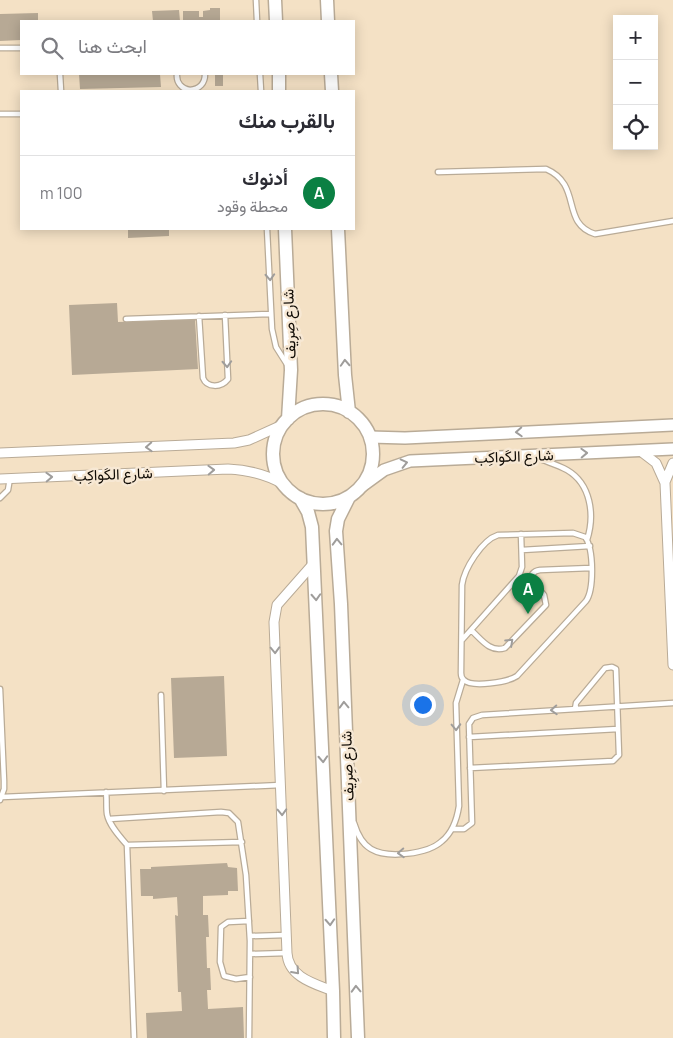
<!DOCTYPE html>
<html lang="ar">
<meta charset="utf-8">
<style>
:root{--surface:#fff;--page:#f7f7f7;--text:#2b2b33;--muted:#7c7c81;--line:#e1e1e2;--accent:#0b8043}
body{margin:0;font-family:Manrope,Vazirmatn,sans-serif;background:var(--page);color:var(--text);direction:rtl}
.controls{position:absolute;right:15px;top:15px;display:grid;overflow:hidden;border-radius:0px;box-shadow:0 2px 12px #0003}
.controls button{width:45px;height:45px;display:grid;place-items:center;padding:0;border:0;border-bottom:1px solid var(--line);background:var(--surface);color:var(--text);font:25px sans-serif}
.you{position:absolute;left:422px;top:704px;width:18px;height:18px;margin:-12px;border:4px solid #fff;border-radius:50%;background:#1a73e8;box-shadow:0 0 0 8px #1a73e833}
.badge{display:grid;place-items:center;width:32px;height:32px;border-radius:50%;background:var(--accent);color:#fff;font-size:16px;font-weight:700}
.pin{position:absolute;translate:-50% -41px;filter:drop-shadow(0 1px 2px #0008)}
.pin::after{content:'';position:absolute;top:26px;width:18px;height:15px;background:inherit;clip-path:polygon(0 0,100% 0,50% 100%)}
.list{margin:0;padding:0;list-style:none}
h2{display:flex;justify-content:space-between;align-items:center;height:65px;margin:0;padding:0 20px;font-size:21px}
h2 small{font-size:16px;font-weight:400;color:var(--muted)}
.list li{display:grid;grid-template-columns:32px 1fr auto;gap:15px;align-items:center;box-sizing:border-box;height:75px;padding:0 20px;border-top:1px solid var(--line)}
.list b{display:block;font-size:19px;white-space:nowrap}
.list p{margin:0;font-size:16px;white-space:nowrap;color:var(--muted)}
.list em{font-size:16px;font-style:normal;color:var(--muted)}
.icon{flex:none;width:28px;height:28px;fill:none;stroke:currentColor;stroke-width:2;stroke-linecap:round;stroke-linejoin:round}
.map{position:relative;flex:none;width:673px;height:1038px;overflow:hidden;direction:ltr}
.search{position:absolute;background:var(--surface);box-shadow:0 2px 12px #0003;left:20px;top:20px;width:335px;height:55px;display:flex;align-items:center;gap:12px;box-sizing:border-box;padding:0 18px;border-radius:0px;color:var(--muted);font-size:19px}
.panel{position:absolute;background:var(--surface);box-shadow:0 2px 12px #0003;left:20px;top:90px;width:335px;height:140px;border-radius:0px;direction:rtl}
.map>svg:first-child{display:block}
.built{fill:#f4e1c5;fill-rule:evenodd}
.building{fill:#b7a995}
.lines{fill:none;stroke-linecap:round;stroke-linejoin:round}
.service-casing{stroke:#b9ab97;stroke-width:7}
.minor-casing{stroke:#b9ab97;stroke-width:11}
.tertiary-casing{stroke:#b9ab97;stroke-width:14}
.secondary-casing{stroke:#b9ab97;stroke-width:15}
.service{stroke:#fff;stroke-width:4.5}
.minor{stroke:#fff;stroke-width:9}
.tertiary{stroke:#fff;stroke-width:11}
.secondary{stroke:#fff;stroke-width:12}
.oneway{stroke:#9f9d9b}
.labels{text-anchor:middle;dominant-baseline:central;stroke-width:5;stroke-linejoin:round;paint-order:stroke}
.street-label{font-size:15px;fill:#100b05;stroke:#f7e8d4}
</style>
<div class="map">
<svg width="673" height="1038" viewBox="0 0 673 1038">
<rect width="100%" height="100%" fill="#f7e8d4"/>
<path class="built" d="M 0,0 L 673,0 L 673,1038 L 0,1038 ZM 617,19 L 654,19 L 654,146 L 617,146 ZM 21,21 L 354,21 L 354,74 L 21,74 ZM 21,91 L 354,91 L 354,229 L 21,229 Z"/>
<path class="building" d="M 210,8 L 220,8 L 220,21 L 183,21 L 183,11 L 199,11 L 199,17 L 203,17 L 203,11 L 210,10 Z
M 179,10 L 180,21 L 153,21 L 152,11 Z
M 38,13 L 38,21 L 21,21 L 21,40 L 0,41 L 0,14 Z
M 79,74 L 160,74 L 161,87 L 80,89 Z
M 215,74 L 223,74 L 223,86 L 215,86 Z
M 128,229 L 169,229 L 169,236 L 128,238 Z
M 117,303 L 118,322 L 195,319 L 198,369 L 72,375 L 69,305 Z
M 224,676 L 227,756 L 174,758 L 171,678 Z
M 227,863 L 228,867 L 237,868 L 238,891 L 228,891 L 228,895 L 203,896 L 203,915 L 208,915 L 209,937 L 206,937 L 207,968 L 210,968 L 211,990 L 207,990 L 208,1009 L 243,1007 L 244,1038 L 147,1038 L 146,1013 L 182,1011 L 181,992 L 178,992 L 175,915 L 178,916 L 177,897 L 153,899 L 153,896 L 141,896 L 140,869 L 151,869 L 151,867 Z"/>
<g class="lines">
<defs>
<path id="service" d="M 256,0 L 257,21
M 0,48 L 21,48
M 60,74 L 61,91
M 177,74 C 176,83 182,89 190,90 C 200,89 205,83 205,74
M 260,74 L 261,91
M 0,114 L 21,114
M 438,172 L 546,169 C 583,185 560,223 595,234 L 673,221
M 267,229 L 272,329 L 276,347 L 288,366
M 199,316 L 203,378 C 207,388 221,388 228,379 L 225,315
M 126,319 L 271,314
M 538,458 C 547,462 558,465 567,470 C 591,484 595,515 587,540
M 0,498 L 8,490 L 10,478
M 573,533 L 585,537 C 594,549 594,590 586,601 L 517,676 C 508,682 472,688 464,680 C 461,678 461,676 461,673 L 462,585 C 464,569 482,540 498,535 Z
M 522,550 L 590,546
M 471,630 C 481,639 490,653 505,648 L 546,605 L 544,595 L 532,581 C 530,575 533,571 540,570 L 591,568
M 462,640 L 519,576 L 522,567 L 521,534
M 0,689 L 4,781 L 4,789 L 0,800
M 161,695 L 164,791
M 469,737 L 618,729
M 470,768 L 613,761 L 619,755 L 616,669 L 612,667 L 605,668 L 576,703 L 575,709
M 106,792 C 107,799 106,807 107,814 C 109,825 120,837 127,845 L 134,1038
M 2,797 L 281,785
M 109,819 L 221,812 L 229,813 L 238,822 L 246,875 L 250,941 L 249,1038
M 354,823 C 357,833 361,843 371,849 C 388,859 428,854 442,841 C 453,832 457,819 459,806 L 456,703 L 463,680
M 452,829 L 464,829 L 472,823 L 469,724 L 473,718 L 482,715 L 673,703
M 127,845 L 242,842
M 249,921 L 228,922 L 221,927 L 220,962 L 224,976 L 236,979 L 250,977
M 250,936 L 286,935
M 250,954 L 287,953"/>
<path id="minor" d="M 639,450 L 656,463 L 665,483 L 673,665
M 0,453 L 234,443 L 249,440 L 282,425
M 0,479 L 228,469 C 249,470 266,474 283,484
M 665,482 L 673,463
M 314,563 L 277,605 L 274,622 L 287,953 C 288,977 315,984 333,991"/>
<path id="tertiary" d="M 370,437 L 405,438 L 673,425
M 362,486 L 384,470 L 410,461 L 673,449"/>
<path id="secondary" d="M 275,0 L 276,21
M 327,0 L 328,21
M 279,74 L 279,91
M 331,74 L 332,91
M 285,229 L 291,370 L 288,419
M 338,229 L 345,375 L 349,412
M273 454a50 50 0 1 1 100 0a50 50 0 1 1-100 0Z
M 349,497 L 338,519 L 336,531 L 341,604 L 358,1038
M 300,498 L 308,512 L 312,527 L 333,991 L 334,1038"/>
</defs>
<use href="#service" class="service-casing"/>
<use href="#minor" class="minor-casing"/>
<use href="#tertiary" class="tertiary-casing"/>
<use href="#secondary" class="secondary-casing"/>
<use href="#service" class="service"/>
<use href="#minor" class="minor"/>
<use href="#tertiary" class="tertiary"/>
<use href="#secondary" class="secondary"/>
</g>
<defs><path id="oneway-chevron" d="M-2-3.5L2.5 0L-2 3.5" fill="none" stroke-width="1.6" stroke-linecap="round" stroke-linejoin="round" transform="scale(1.25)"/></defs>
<g class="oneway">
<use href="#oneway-chevron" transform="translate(270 277) rotate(87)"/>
<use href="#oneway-chevron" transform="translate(345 363) rotate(-93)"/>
<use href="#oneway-chevron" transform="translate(227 364) rotate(87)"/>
<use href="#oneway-chevron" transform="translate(519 432) rotate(177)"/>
<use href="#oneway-chevron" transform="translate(149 447) rotate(177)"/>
<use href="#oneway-chevron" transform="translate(584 453) rotate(-2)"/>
<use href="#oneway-chevron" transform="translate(404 463) rotate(-13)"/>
<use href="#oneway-chevron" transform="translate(211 470) rotate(-2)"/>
<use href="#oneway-chevron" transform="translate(49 477) rotate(-2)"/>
<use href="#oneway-chevron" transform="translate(337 542) rotate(-92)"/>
<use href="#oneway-chevron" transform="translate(316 597) rotate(87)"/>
<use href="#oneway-chevron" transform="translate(510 642) rotate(-43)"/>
<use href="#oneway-chevron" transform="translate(275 650) rotate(88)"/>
<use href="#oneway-chevron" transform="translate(344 705) rotate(-92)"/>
<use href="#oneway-chevron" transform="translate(554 710) rotate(177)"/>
<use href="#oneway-chevron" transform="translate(456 727) rotate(88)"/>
<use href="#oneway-chevron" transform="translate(323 759) rotate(87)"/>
<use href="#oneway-chevron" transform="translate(282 812) rotate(88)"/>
<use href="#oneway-chevron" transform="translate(401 853) rotate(177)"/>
<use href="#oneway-chevron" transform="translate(330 922) rotate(87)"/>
<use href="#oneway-chevron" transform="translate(296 971) rotate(48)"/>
<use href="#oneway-chevron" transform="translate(356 989) rotate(-92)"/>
</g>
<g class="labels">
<g class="street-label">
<text transform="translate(289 324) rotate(-92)">شارع صِرِيف</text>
<text transform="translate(514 456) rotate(-2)">شارع الكَواكِب</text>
<text transform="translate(113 474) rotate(-2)">شارع الكَواكِب</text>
<text transform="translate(347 766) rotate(-92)">شارع صِرِيف</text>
</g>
</g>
</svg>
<div class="controls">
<button>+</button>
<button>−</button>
<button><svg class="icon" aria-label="locate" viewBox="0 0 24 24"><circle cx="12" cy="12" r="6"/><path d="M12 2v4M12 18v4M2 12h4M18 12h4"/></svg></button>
</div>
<div class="you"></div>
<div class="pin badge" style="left:528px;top:614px">A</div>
<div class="search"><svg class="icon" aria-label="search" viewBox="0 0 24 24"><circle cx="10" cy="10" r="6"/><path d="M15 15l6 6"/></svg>ابحث هنا</div>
<section class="panel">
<h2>بالقرب منك<small></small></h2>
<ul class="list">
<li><span class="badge">A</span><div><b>أدنوك</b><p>محطة وقود</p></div><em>100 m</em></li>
</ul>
</section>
</div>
